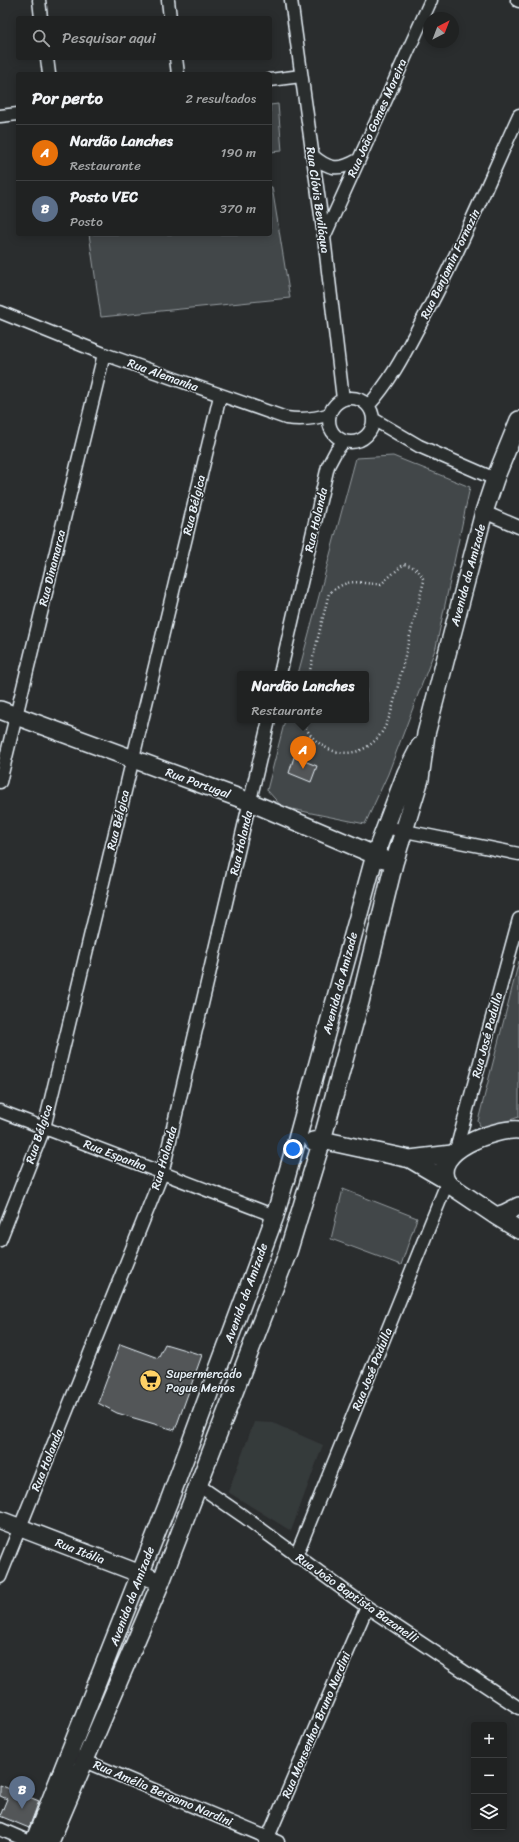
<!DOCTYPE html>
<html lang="pt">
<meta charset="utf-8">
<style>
:root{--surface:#202222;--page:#2d2f2f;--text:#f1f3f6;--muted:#a2a4a5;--line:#3d3f40;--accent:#ffd166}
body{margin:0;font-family:Sriracha,sans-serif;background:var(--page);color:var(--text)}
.controls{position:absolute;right:12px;bottom:12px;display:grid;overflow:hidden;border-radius:4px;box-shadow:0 2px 10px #0003}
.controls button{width:36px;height:36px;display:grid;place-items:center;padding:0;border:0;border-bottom:1px solid var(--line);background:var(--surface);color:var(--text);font:20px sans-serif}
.compass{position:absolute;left:423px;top:12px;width:36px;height:36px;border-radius:50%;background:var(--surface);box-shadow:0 2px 10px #0003;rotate:42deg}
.you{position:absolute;left:293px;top:1149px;width:14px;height:14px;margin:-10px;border:3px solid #fff;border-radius:50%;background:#1a73e8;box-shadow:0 0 0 6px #1a73e833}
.badge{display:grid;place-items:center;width:26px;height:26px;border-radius:50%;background:var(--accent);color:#fff;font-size:13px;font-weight:700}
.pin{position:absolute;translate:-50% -33px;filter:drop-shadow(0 1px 2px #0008)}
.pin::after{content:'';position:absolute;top:21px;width:14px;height:12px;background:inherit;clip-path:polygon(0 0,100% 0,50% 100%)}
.popup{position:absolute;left:237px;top:671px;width:132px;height:52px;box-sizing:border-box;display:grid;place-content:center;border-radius:4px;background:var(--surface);filter:drop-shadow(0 1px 3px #0005);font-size:13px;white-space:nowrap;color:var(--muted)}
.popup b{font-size:15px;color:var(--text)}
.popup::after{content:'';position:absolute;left:50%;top:100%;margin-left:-8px;border:8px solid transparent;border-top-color:var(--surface)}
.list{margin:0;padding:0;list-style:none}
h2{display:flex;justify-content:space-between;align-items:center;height:52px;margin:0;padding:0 16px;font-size:17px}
h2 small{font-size:13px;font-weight:400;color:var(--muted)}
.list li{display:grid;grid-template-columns:26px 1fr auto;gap:12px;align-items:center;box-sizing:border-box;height:56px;padding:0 16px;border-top:1px solid var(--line)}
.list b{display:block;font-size:15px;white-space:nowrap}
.list p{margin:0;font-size:13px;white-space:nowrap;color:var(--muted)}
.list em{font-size:13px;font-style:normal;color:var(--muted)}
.icon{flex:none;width:22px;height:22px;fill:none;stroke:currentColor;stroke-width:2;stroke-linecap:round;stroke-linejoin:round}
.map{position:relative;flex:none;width:519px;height:1842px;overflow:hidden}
.search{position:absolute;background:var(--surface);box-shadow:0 2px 10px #0003;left:16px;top:16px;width:256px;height:44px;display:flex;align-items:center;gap:10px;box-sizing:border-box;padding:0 14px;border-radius:4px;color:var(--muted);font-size:15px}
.panel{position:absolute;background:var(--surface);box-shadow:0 2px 10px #0003;left:16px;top:72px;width:256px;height:164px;border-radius:4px}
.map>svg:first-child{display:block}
.built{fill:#363a3b}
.green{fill:#424648;stroke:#959ca0}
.building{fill:#535759;stroke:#e8f1f8}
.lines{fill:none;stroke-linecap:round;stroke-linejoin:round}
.street-casing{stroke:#e8f1f8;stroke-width:15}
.secondary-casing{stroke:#e8f1f8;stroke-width:20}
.path{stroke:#e8f1f8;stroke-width:2.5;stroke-dasharray:1 3;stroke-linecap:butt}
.street{stroke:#2a2d2e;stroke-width:12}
.secondary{stroke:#2a2d2e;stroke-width:17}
.labels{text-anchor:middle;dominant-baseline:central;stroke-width:3;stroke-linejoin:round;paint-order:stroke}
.street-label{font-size:12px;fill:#e8f1f8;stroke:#2a2d2e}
.poi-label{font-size:12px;fill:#e8f1f8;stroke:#2a2d2e;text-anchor:start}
</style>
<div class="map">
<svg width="519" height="1842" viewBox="0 0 519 1842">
<rect width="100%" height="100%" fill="#2a2d2e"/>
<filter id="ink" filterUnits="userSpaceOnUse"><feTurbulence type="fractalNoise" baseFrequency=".025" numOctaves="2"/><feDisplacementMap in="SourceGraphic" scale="8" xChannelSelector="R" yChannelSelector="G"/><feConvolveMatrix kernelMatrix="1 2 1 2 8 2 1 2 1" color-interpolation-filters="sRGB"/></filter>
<g filter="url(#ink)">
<path class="built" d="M 254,1422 L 273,1423 L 323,1445 L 291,1531 L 228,1492 Z"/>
<path class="green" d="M 278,104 L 282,151 L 270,152 L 270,105 Z
M 270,187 L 272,187 L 290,298 L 101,317 L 89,234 L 270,234 Z
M 393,456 L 470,487 L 436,647 L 388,774 L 365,824 L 282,807 L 267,790 L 285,720 L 366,720 L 366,674 L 298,674 L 356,458 Z
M 519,961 L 519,1117 L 485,1128 L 480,1126 L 478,1121 Z
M 343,1189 L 417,1218 L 401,1265 L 331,1239 Z"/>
<path class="building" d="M 294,757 L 317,766 L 311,782 L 289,773 Z
M 120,1344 L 158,1358 L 165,1344 L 202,1355 L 175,1430 L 117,1413 L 98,1403 Z
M 0,1785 L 39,1801 L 29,1828 L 0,1816 L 7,1799 L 0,1796 Z"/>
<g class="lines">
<defs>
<path id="street" d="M 39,0 L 41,18
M 168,0 L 170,18
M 291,0 L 324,237 L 343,399
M 517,0 L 519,1
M 47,58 L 49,74
M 176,58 L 178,74
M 270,80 L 301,76
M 0,116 L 18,114
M 312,155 C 329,170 339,171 358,160
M 324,237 L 431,0
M 0,312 L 104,354 L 286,418 C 301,420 315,419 330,414
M329 420a22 22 0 1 1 44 0a22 22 0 1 1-44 0Z
M 368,406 C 389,383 403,357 417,330 C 456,260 486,187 519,115
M 373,419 L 419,446 L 495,479
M 484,512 L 519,527
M 280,674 L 328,466 L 336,451 L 344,441
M 0,782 L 104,354
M 385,827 L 519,854
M 0,1111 L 275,1216
M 456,1150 L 519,919
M 0,1240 L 44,1128 L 220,396
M 198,1485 L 243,1516 L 367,1607 L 519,1708
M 296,1556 L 447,1183
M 0,1577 L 162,1174 L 269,720
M 78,1758 L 278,1842
M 0,1829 L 30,1842
M 266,1842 L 367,1607"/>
<path id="secondary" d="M 0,710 L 250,802 L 384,859
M 519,1130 C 497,1128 429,1150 447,1183 L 496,1216 L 505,1213 L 519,1206
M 313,1141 L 322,1140 L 410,1159 L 446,1180
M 410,1159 L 452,1154
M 496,1216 L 519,1230
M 0,1520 L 151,1578
M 34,1842 L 169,1501 L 275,1216 L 296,1143 L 375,855 L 406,773 L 420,746
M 50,1842 L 161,1582 L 288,1252 L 322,1140 L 360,1002 L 394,863 L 420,779 L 426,734 L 484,512 L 495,479 L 519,420"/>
</defs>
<use href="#street" class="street-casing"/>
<use href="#secondary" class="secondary-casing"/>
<path class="path" d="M 304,720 C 305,731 314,740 323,746 C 342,758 365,754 379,736 C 392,720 396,692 401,673 C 408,642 416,612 424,581 C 420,570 415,567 404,564 L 381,584 C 354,584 353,576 329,593 L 309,674"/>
<use href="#street" class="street"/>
<use href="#secondary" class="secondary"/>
</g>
</g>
<defs>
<symbol id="supermarket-disc" viewBox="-11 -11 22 22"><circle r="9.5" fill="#ffd166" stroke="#2a2d2e"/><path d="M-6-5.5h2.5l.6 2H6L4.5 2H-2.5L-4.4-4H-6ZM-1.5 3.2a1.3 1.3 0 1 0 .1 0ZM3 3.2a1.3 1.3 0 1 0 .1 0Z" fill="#111"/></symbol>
</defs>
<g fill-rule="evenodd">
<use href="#supermarket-disc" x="138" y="1368" width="25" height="25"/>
</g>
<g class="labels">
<g class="street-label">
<text transform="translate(377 118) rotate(-66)">Rua João Gomes Moreira</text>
<text transform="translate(318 200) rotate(82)">Rua Clóvis Beviláqua</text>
<text transform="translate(450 264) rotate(-64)">Rua Benjamin Fornazin</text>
<text transform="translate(163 375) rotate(20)">Rua Alemanha</text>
<text transform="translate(194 505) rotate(-76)">Rua Bélgica</text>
<text transform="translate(316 520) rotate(-77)">Rua Holanda</text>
<text transform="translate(52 568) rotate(-76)">Rua Dinamarca</text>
<text transform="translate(468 575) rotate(-75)">Avenida da Amizade</text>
<text transform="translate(198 783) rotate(20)">Rua Portugal</text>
<text transform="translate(118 820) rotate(-76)">Rua Bélgica</text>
<text transform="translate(241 843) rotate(-77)">Rua Holanda</text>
<text transform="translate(340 983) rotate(-75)">Avenida da Amizade</text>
<text transform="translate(487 1035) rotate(-75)">Rua José Padulla</text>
<text transform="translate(39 1134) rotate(-72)">Rua Bélgica</text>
<text transform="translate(115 1155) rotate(21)">Rua Espanha</text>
<text transform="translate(164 1158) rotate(-74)">Rua Holanda</text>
<text transform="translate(246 1293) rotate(-70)">Avenida da Amizade</text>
<text transform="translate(372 1369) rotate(-68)">Rua José Padulla</text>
<text transform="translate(47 1460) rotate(-68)">Rua Holanda</text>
<text transform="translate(80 1551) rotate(21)">Rua Itália</text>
<text transform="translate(132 1596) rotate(-69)">Avenida da Amizade</text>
<text transform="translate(357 1598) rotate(35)">Rua João Baptista Bazanelli</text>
<text transform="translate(316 1725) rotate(-67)">Rua Monsenhor Bruno Nardini</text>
<text transform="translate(163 1793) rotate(23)">Rua Amélia Bergamo Nardini</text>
</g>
<g class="poi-label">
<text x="166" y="1374">Supermercado<tspan x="166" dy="14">Pague Menos</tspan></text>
</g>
</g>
</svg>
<div class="controls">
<button>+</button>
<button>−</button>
<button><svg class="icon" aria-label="layers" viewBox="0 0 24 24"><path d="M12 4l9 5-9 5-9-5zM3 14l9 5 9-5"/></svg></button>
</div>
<svg class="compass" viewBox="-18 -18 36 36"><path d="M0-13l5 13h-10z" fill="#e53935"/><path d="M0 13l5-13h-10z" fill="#a2a4a5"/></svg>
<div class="you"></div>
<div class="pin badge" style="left:303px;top:769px;background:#e8710a">A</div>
<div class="popup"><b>Nardão Lanches</b>Restaurante</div>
<div class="pin badge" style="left:22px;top:1809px;background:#5c6f8a">B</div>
<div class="search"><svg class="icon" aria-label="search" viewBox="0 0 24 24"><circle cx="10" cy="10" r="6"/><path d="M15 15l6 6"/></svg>Pesquisar aqui</div>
<section class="panel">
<h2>Por perto<small>2 resultados</small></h2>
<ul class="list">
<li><span class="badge" style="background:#e8710a">A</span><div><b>Nardão Lanches</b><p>Restaurante</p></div><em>190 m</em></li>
<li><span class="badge" style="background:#5c6f8a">B</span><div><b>Posto VEC</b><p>Posto</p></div><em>370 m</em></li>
</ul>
</section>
</div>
